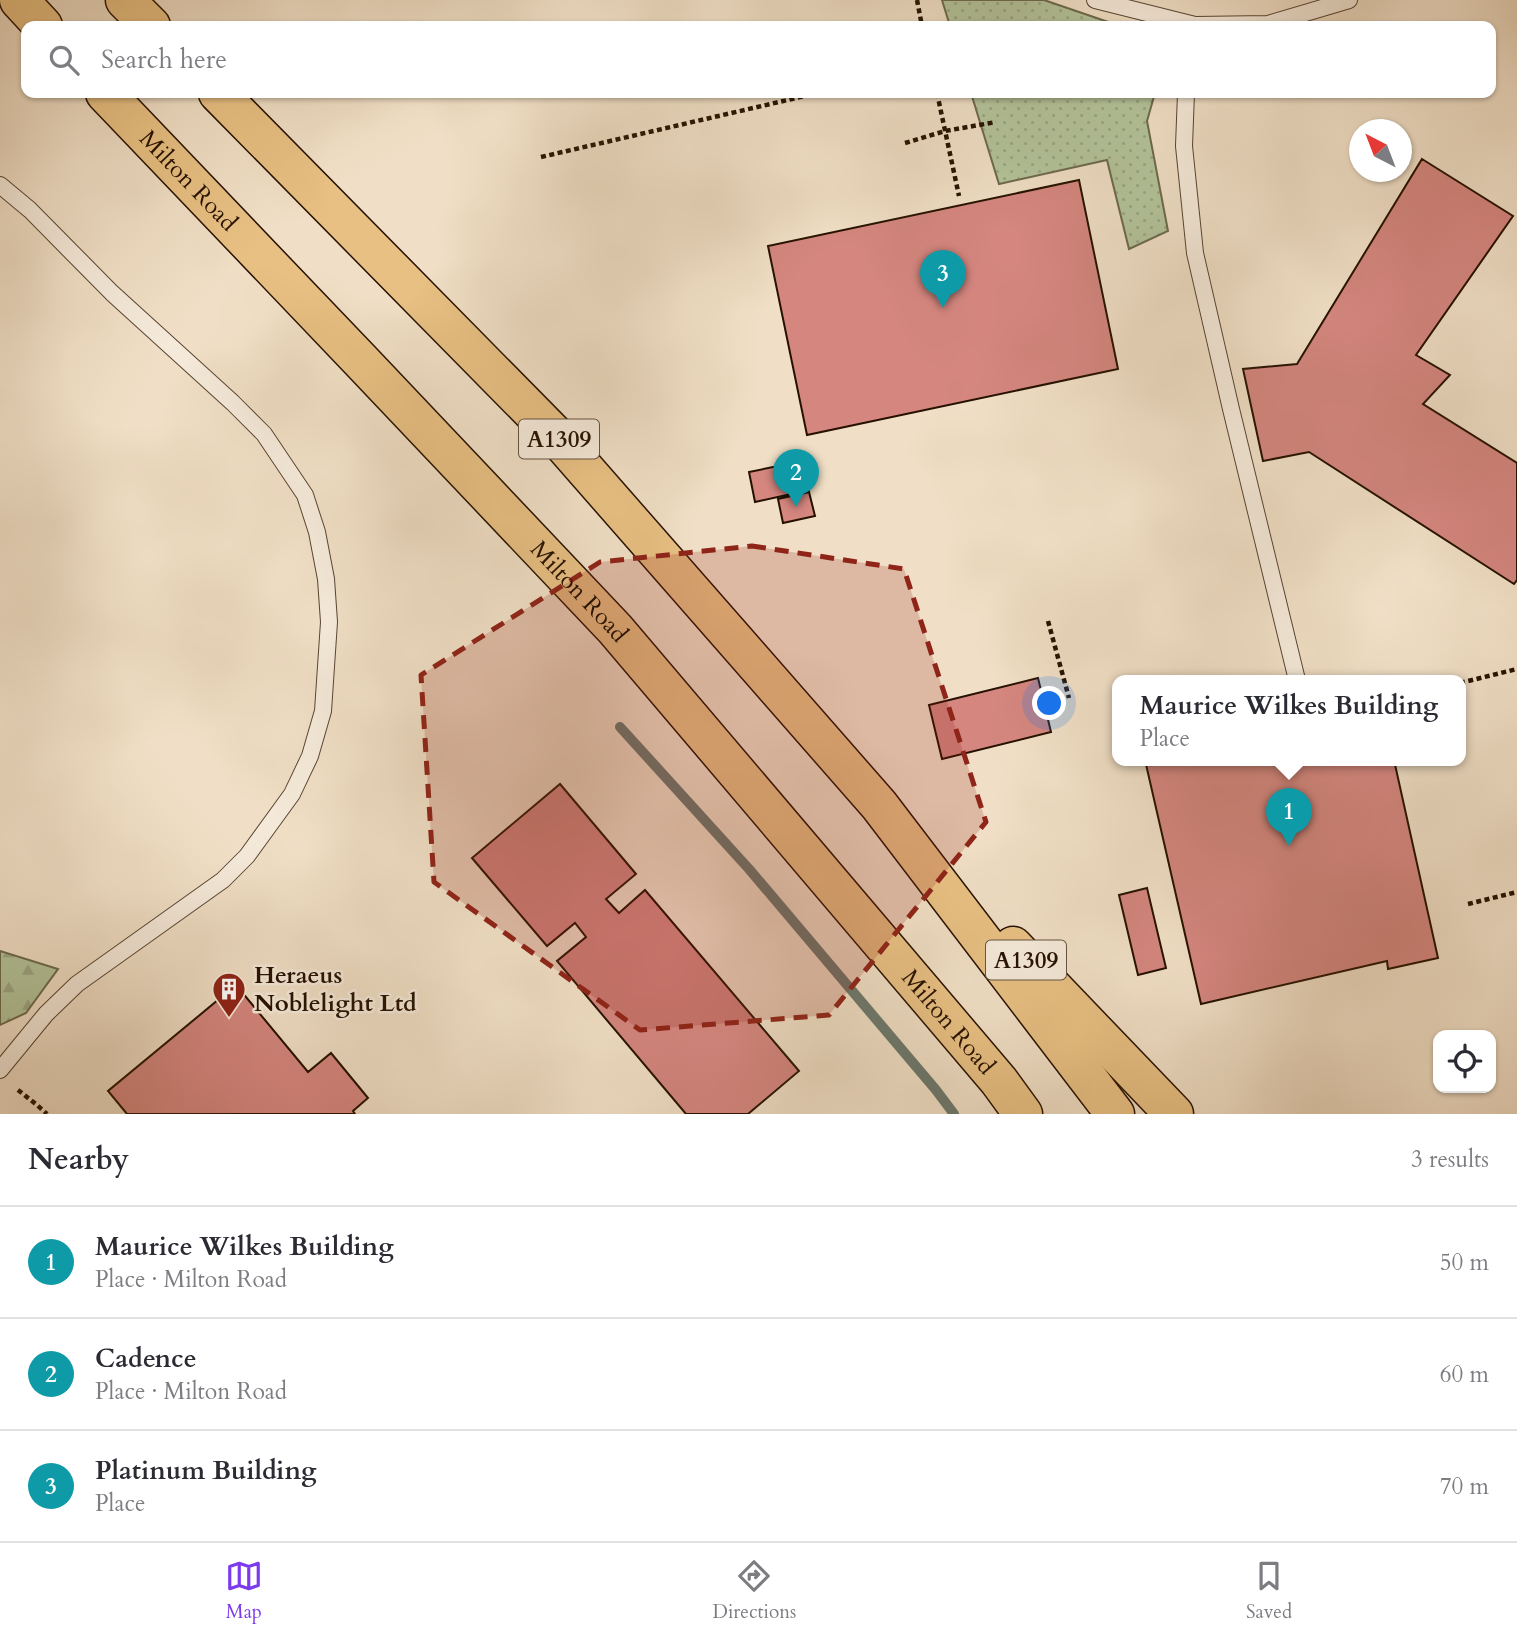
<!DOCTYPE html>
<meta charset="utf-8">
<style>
:root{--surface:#fff;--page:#f2f2f3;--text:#2b2b33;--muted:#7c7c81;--line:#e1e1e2;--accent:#7c3aed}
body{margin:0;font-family:Cardo,serif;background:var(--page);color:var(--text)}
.controls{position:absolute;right:21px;bottom:21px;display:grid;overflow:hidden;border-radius:14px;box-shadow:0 2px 5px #0004}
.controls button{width:63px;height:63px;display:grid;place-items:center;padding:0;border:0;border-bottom:2px solid var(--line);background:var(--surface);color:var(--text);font:35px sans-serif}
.compass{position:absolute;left:1349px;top:119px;width:63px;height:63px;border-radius:50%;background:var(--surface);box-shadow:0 2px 5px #0004;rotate:318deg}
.you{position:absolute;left:1050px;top:704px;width:24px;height:24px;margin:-18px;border:5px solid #fff;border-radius:50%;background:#1a73e8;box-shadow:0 0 0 10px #1a73e833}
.badge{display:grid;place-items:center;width:46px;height:46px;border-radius:50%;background:var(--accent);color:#fff;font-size:23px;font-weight:700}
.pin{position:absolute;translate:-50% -58px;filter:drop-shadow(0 2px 4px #0008)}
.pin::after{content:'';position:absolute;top:37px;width:24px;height:21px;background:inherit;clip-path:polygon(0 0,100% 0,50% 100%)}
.popup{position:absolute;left:1112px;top:675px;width:354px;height:91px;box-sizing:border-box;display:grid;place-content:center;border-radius:14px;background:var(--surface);filter:drop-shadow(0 2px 5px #0005);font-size:23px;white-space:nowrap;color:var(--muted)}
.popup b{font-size:26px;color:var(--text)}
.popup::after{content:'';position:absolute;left:50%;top:100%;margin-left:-14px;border:14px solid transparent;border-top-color:var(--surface)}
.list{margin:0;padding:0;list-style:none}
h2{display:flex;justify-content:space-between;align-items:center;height:91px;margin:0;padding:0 28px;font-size:30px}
h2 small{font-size:23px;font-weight:400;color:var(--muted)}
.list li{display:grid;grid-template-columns:46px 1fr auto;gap:21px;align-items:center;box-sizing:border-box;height:112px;padding:0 28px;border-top:2px solid var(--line)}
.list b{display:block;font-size:26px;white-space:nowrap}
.list p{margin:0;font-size:23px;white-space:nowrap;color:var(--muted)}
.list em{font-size:23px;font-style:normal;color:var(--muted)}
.icon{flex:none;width:38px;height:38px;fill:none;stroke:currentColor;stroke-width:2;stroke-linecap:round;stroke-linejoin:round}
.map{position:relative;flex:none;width:1517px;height:1114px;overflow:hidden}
.search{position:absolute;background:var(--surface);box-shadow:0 2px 5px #0004;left:21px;right:21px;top:21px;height:77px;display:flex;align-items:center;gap:18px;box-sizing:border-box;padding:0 24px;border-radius:14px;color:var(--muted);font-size:26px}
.sheet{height:427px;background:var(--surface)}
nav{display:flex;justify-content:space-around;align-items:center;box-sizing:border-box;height:98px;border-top:2px solid var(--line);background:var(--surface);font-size:19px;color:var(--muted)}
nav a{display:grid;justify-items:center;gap:4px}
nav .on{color:var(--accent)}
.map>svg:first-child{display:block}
.grass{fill:url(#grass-dots);stroke:#6c6a4d;stroke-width:2}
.forest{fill:url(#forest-firs);stroke:#6c6a4d;stroke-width:2}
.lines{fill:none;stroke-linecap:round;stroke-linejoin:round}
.stream{stroke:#6c786d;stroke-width:10}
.building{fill:#d4867f;stroke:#261100;stroke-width:2}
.lane-casing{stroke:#584432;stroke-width:18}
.primary-casing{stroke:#261100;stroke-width:41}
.path{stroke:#261100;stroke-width:4.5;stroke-dasharray:5 3.5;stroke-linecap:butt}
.lane{stroke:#f5eada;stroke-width:16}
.primary{stroke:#e8c083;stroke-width:38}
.marked{fill:#8f2418;fill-opacity:0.2;stroke:#8f2418;stroke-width:5;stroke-dasharray:14 9;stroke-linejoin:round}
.labels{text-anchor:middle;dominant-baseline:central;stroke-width:5;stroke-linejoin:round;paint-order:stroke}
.shield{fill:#f5eada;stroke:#645241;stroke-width:2}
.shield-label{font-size:23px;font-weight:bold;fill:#261100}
.street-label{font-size:24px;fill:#261100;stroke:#f5eada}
.poi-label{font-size:24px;font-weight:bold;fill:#261100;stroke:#f5eada;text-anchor:start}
</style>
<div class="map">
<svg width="1517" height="1114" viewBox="0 0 1517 1114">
<defs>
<pattern id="grass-dots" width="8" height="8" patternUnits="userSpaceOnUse" patternTransform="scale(1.75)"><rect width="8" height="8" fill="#b3c39a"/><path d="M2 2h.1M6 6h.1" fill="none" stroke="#9aa683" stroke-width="1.8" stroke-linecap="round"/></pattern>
<pattern id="forest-firs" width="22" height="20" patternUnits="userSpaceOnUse" patternTransform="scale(1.75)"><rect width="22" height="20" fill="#b3c39a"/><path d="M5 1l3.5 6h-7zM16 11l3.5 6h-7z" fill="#9aa683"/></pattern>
</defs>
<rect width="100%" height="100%" fill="#f0dfc6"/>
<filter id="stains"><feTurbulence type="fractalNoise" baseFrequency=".00286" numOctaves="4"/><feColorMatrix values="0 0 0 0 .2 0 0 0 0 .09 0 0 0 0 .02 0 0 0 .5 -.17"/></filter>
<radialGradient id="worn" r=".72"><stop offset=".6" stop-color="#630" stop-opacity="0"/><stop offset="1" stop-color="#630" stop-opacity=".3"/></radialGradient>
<path class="grass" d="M 942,0 L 1044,0 L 1120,26 L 950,26 Z
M 971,93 L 1155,93 L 1147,121 L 1168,231 L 1129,249 L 1107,160 L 999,184 Z"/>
<path class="forest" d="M 0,951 L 58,969 L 26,1013 L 0,1025 Z"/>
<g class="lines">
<path class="stream" d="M 620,727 L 749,869 L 936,1090 L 954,1114"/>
</g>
<path class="building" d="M 1422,159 L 1513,216 L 1416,355 L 1450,375 L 1423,404 L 1517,463 L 1517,580 L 1514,584 L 1309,452 L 1263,461 L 1243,369 L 1297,364 Z
M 1079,180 L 1118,369 L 807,435 L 768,246 Z
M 803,461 L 809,490 L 755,502 L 749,472 Z
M 809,492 L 815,516 L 783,523 L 778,499 Z
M 1038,678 L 1051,732 L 942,759 L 929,705 Z
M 1145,760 L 1394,760 L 1438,958 L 1388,969 L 1387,961 L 1201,1004 Z
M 560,784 L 636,874 L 606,899 L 619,913 L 645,890 L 799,1071 L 748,1114 L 686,1114 L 557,961 L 586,937 L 575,923 L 547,946 L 472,858 Z
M 1147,888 L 1166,968 L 1138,975 L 1119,895 Z
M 236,985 L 308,1072 L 331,1053 L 368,1098 L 353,1111 L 355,1114 L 127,1114 L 108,1091 Z"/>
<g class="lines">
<defs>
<path id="lane" d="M 1095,0 L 1195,25 L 1268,24 L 1349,0
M 1186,93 L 1184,146 L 1195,253 L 1231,409 L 1297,680
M 0,185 L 30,210 L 112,293 L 233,403 L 264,434 L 305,495 L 317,532 L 326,579 L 329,622 L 323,711 L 310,756 L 292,794 L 247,856 L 223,880 L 77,984 L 46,1014 L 0,1070"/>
<g id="primary">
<path d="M 19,0 L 43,26"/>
<path d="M 125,0 L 151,26"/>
<path id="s1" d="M 105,93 L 363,363 L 615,629 L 999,1081 L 1023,1114"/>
<path d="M 218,93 L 555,435 L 879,805 L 1115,1114"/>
<path d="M 1013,946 L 1174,1114"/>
</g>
</defs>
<use href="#lane" class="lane-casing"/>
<use href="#primary" class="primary-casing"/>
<path class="path" d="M 917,0 L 922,26
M 937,93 L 959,196
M 905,143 L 945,131 L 996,122
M 541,157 L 818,93
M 1048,621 L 1069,698
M 1460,683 L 1517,669
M 1468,904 L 1517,892
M 18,1090 L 37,1105 L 47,1114"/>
<use href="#lane" class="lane"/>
<use href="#primary" class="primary"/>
</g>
<path class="marked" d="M 752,546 L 904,569 L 986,822 L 829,1015 L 640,1030 L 434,882 L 421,675 L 600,562 Z"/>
<defs>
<symbol id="building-pin" viewBox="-11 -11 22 30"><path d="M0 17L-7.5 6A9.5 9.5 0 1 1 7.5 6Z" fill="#8f2418" stroke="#f5eada"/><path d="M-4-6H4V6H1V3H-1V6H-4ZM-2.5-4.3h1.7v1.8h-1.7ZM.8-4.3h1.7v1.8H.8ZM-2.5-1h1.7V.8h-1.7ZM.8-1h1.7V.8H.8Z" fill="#fff"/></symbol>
</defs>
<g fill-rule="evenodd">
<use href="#building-pin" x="210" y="970" width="38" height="52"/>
</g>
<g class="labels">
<g class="shield">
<rect x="519" y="419.5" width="80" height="39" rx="5"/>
<rect x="986" y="940.5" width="80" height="39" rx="5"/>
</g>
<g class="shield-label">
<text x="559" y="439">A1309</text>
<text x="1026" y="960">A1309</text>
</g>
<g class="street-label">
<text stroke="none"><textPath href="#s1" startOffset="121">Milton Road</textPath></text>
<text stroke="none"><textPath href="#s1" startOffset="688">Milton Road</textPath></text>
<text stroke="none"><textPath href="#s1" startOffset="1255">Milton Road</textPath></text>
</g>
<g class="poi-label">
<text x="254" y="975">Heraeus<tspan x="254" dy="28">Noblelight Ltd</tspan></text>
</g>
</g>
<rect width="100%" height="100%" filter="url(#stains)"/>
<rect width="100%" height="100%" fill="url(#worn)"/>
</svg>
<div class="controls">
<button><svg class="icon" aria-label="locate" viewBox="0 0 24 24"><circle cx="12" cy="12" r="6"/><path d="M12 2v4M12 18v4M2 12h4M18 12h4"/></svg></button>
</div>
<svg class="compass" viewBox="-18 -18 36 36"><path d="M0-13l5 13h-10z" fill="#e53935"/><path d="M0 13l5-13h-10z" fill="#7c7c81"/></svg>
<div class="you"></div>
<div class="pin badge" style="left:1289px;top:846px;background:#0f9aa8">1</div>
<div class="popup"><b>Maurice Wilkes Building</b>Place</div>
<div class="pin badge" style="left:796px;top:507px;background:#0f9aa8">2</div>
<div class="pin badge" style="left:943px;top:308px;background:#0f9aa8">3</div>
<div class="search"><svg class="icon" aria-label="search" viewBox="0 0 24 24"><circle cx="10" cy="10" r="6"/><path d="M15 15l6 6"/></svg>Search here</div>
</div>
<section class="sheet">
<h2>Nearby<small>3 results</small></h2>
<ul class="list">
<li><span class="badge" style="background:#0f9aa8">1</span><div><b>Maurice Wilkes Building</b><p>Place · Milton Road</p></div><em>50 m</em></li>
<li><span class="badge" style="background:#0f9aa8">2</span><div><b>Cadence</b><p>Place · Milton Road</p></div><em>60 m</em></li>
<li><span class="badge" style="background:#0f9aa8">3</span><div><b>Platinum Building</b><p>Place</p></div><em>70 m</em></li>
</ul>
</section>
<nav>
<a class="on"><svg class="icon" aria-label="map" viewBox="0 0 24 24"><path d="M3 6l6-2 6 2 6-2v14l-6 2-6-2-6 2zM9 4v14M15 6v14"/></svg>Map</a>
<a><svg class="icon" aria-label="directions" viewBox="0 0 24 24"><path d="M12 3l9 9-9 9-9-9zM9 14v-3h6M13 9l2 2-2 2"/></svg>Directions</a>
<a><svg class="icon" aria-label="saved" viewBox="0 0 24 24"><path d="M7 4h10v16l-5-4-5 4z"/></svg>Saved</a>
</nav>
